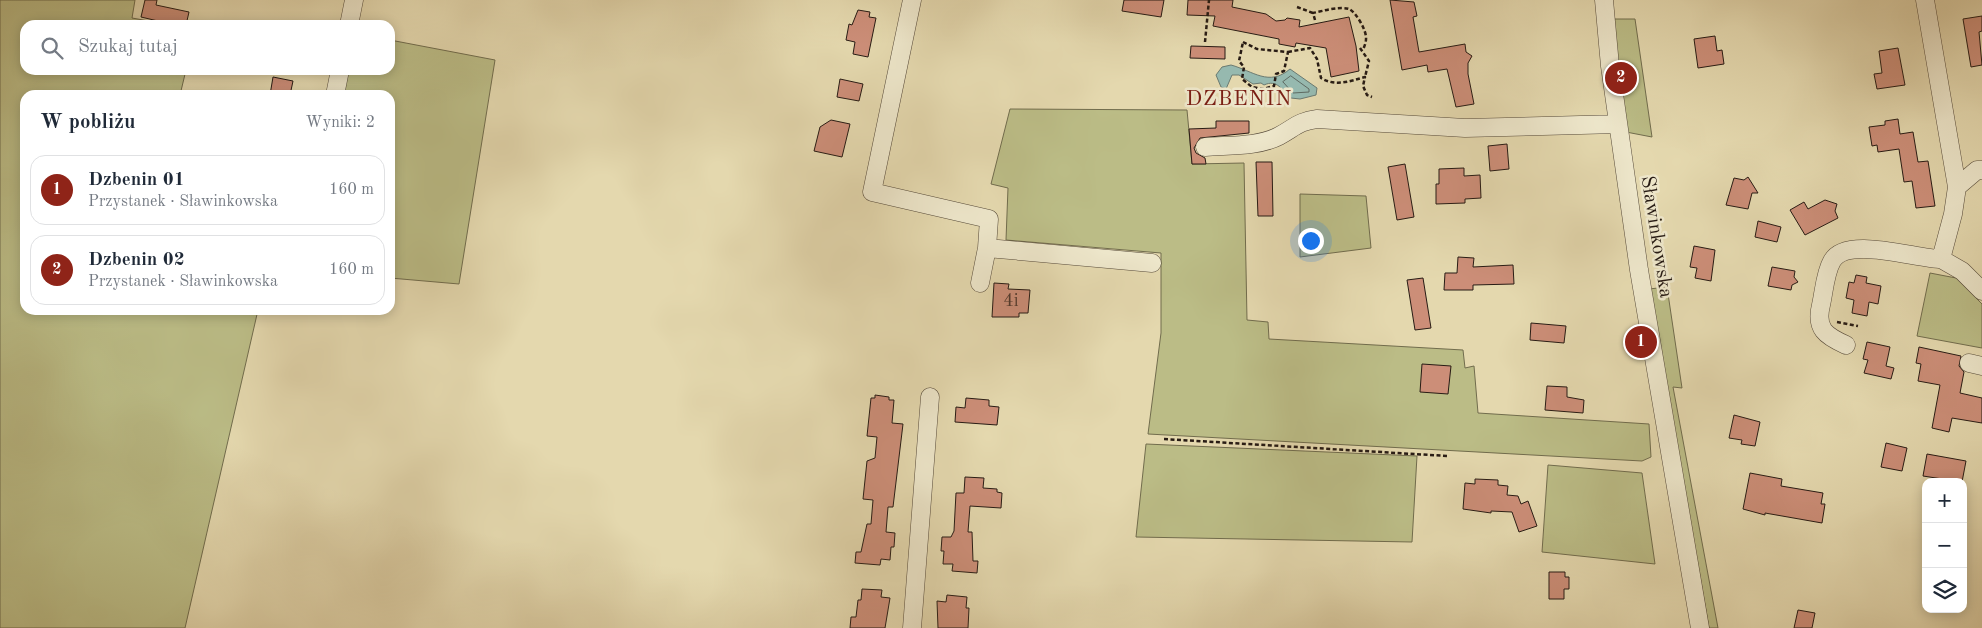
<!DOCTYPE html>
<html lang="pl">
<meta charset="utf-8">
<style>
:root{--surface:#fff;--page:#f6f6f7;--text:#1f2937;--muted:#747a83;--line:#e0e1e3;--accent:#8f2418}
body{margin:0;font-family:"Old Standard TT",serif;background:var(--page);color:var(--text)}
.controls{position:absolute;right:15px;bottom:15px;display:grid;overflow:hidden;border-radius:10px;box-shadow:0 2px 12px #0003}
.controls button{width:45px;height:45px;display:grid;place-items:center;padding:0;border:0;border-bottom:1px solid var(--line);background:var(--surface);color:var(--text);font:25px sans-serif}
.you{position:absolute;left:1310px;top:240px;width:18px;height:18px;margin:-12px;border:4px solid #fff;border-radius:50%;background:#1a73e8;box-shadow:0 0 0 8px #1a73e833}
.badge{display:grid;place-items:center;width:32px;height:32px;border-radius:50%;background:var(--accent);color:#fff;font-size:16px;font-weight:700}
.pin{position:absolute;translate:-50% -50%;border:2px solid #fff;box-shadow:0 1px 5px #0006}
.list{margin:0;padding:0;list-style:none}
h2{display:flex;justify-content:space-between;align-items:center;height:65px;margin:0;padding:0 20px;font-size:21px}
h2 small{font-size:16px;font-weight:400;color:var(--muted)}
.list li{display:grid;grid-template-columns:32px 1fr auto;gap:15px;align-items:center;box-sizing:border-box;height:70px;margin:0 10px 10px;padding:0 10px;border:1px solid var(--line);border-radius:15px}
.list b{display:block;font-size:19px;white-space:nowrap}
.list p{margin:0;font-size:16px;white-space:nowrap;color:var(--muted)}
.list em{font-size:16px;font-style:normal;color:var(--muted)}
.icon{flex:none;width:28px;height:28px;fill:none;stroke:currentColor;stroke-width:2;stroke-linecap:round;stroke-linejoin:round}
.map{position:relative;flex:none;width:1982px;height:628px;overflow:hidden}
.search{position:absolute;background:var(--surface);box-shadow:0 2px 12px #0003;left:20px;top:20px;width:375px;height:55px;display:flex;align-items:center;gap:12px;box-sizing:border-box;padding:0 18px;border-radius:15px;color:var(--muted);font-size:19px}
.panel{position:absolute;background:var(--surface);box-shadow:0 2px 12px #0003;left:20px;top:90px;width:375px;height:225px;border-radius:15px}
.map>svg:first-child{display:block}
.green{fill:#bbbc86;stroke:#716c4d}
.water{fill:#96b9af;stroke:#6a7a71}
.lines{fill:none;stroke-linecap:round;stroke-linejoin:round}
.shore{stroke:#5e6a62;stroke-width:1}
.building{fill:#cc8e78;stroke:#271b14}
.minor-casing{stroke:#564a3a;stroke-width:19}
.path{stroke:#271b14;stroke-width:2.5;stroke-dasharray:4 2.5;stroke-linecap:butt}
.minor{stroke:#ede6ca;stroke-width:18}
.labels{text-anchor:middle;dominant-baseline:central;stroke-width:5;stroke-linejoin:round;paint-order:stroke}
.number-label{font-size:18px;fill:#50382d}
.street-label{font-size:20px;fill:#271b14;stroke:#ede6ca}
.neighbourhood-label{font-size:21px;letter-spacing:1px;fill:#7a1f14;stroke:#ede6ca}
</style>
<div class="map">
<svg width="1982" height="628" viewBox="0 0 1982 628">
<rect width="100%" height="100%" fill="#e4d8ae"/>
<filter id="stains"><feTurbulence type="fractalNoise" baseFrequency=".004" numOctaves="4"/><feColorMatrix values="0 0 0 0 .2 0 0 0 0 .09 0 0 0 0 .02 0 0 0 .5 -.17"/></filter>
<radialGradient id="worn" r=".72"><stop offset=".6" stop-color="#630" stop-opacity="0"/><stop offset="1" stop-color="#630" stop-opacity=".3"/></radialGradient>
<path class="green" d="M 0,0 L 135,0 L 132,18 L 171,25 L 25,25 L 25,70 L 186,70 L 180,95 L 25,95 L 25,310 L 258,310 L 185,628 L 0,628 Z
M 1609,19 L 1635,19 L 1652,137 L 1626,132 Z
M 390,40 L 495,60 L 459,284 L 390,278 L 390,95 L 342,95 L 346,70 L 390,70 Z
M 1010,109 L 1187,110 L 1192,164 L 1244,163 L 1247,320 L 1268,322 L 1269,339 L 1463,350 L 1465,368 L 1474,366 L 1478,413 L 1649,424 L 1651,457 L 1642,461 L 1148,434 L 1161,333 L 1161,253 L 1006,240 L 1008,188 L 991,184 Z
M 1300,194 L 1366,196 L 1371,248 L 1300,257 Z
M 1930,273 L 1956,278 L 1982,304 L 1982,348 L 1917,336 Z
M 1667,287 L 1682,388 L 1673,387 L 1718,628 L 1709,628 L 1649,289 Z
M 1146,444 L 1417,456 L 1412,542 L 1136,537 Z
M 1548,465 L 1642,473 L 1655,564 L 1542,552 Z"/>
<path class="water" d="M 1231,65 C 1253,71 1269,87 1290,69 L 1317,88 L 1316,95 L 1300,99 L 1291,98 C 1282,90 1277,79 1264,85 L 1261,83 L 1253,84 L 1239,75 L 1232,75 L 1226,89 L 1221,87 L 1216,75 L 1222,67 Z"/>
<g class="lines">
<path class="shore" d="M 1291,76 L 1309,89 L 1309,92 L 1293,93 L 1283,82 Z"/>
</g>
<path class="building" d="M 145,0 L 157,0 L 156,5 L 189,12 L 186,25 L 175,25 L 141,17 Z
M 1124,0 L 1164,0 L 1161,17 L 1122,11 Z
M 1188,0 L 1233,0 L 1232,7 L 1266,14 L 1276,21 L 1285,20 L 1287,18 L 1300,20 L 1299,27 L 1349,17 L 1356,46 L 1359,71 L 1331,77 L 1326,48 L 1296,43 L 1295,47 L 1279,44 L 1279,39 L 1213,26 L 1215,16 L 1187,15 Z
M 1390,0 L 1414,2 L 1417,16 L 1413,17 L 1419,52 L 1465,44 L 1466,52 L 1472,56 L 1468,63 L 1468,74 L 1474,104 L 1456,107 L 1447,69 L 1428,72 L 1427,65 L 1402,70 Z
M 858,10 L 870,12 L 869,17 L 876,18 L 868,57 L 853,54 L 855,42 L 846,40 L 849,24 L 852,25 Z
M 1982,16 L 1982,31 L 1979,32 L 1982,65 L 1971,67 L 1963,19 Z
M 1715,36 L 1717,51 L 1722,50 L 1724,64 L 1698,68 L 1694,39 Z
M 1191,46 L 1225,47 L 1225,59 L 1190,58 Z
M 1898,48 L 1905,85 L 1877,89 L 1874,74 L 1882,73 L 1879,51 Z
M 273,77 L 293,81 L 290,95 L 270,95 Z
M 840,79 L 863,84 L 859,101 L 837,97 Z
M 1898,119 L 1900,134 L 1913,132 L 1918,162 L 1928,161 L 1935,206 L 1916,208 L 1912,181 L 1904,182 L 1899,149 L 1878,152 L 1877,145 L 1872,146 L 1869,127 L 1885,125 L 1885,121 Z
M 831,120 L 850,124 L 842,157 L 814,151 L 820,127 Z
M 1216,121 L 1249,121 L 1249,133 L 1200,138 L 1194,148 L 1196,153 L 1205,158 L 1206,164 L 1192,164 L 1189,129 L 1216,128 Z
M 1507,144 L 1509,169 L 1490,171 L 1488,146 Z
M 1256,162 L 1272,162 L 1273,216 L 1258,216 Z
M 1405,164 L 1414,217 L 1397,220 L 1388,167 Z
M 1464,168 L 1464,176 L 1480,175 L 1481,198 L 1465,199 L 1465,203 L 1436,204 L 1436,184 L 1439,184 L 1439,169 Z
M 1748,177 L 1758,193 L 1752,193 L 1748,209 L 1726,205 L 1734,178 L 1744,180 Z
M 1825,200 L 1837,204 L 1835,211 L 1838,218 L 1805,235 L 1790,210 L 1804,202 L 1808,209 Z
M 1758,221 L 1781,227 L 1777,242 L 1755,237 Z
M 1694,246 L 1715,250 L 1711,281 L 1695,278 L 1697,268 L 1690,267 Z
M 1458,257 L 1474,258 L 1473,267 L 1513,265 L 1514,284 L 1473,285 L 1473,290 L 1444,290 L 1445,273 L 1457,273 Z
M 1772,267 L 1795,271 L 1794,277 L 1798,282 L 1792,285 L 1791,290 L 1768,286 Z
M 1856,275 L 1867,277 L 1866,283 L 1881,286 L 1878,304 L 1869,302 L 1867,316 L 1852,313 L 1854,300 L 1846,298 L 1849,282 L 1854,283 Z
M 1423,278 L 1431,328 L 1415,330 L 1407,280 Z
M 994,283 L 1009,284 L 1008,289 L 1030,290 L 1028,313 L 1019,313 L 1019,317 L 992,317 Z
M 1531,323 L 1566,326 L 1564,343 L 1530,340 Z
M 1867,342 L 1890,347 L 1886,366 L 1894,368 L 1891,379 L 1864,373 L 1868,360 L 1863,359 Z
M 1919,347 L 1961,356 L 1959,366 L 1964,372 L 1960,393 L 1982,398 L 1982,423 L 1952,418 L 1949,432 L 1932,428 L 1940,385 L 1918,381 L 1921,364 L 1916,363 Z
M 1422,364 L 1451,366 L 1448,394 L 1420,392 Z
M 1547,386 L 1567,387 L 1567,397 L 1584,400 L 1583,413 L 1545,410 Z
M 875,395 L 889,397 L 889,400 L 894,400 L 892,423 L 903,424 L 893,507 L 888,507 L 886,532 L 895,533 L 894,547 L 891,547 L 890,560 L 881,559 L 880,565 L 855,563 L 856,552 L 861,552 L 867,524 L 871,524 L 873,500 L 863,499 L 867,461 L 875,458 L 877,437 L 867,436 L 871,398 L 875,398 Z
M 966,398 L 989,400 L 989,406 L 999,407 L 997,425 L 955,422 L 956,407 L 965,408 Z
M 1734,415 L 1760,422 L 1755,446 L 1741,444 L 1742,440 L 1729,438 Z
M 1886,443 L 1907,448 L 1902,471 L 1881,467 Z
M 1927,454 L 1966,461 L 1962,482 L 1923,476 Z
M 1750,473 L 1782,479 L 1781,486 L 1823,493 L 1821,504 L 1825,504 L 1822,523 L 1765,513 L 1765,515 L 1743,509 Z
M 965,477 L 984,478 L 983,488 L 997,489 L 997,492 L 1002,493 L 1001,508 L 970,506 L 968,532 L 972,532 L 973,561 L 978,561 L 977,573 L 952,571 L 953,564 L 943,564 L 944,551 L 941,551 L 942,537 L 951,537 L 954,531 L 956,493 L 964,493 Z
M 1475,479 L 1498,480 L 1498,485 L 1508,486 L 1507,495 L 1518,496 L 1521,504 L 1528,501 L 1537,526 L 1519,532 L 1512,512 L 1491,511 L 1491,513 L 1463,509 L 1465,483 L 1475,484 Z
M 1549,572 L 1565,572 L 1565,577 L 1569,577 L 1569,589 L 1564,589 L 1564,599 L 1549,599 Z
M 862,589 L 882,590 L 881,597 L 890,598 L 885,628 L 850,628 L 851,617 L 856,617 L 858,600 L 861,600 Z
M 947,595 L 967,597 L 966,608 L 969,608 L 968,628 L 938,628 L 937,601 L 946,602 Z
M 1798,610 L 1815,613 L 1812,628 L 1794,628 Z"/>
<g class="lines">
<defs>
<path id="minor" d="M 912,0 L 872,192 L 989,219 L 987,248 L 980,283
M 1604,0 L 1610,66 L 1639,270 L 1700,628
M 349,25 L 354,0
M 335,95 L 340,70
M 1205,147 C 1228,145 1258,147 1279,136 C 1294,128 1299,121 1317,119 L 1465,128 L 1618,124
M 1957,187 L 1977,170 L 1982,170
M 987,248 L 1152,263
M 1941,259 L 1962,271 L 1982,291
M 1846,345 C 1826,336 1815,329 1821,305 C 1824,292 1825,273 1832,261 C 1846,235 1916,259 1941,259 L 1953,214 L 1957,187 L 1925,0
M 1969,363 L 1982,366
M 912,628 L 930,397"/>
</defs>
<use href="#minor" class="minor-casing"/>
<path class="path" d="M 1297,7 L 1313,13
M 1315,20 L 1313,13 C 1323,11 1339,6 1349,9 C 1356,12 1367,31 1366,39 C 1366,43 1364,47 1363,50
M 1205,42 L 1209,0
M 1243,42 L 1257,49 L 1288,52 L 1284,71 L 1276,74 L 1274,86 L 1263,89 L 1252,87 L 1242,79 L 1244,67 L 1239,61 Z
M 1360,48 L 1369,61 L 1365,77
M 1288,52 L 1310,48 L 1317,59 L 1321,78 C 1336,87 1350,81 1365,77 L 1363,86 L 1367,95 L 1372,97
M 1837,322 L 1858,326
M 1164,439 L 1447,456"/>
<use href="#minor" class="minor"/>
</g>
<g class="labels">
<g class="number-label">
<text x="1011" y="301">4i</text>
</g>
<g class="street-label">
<text transform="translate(1656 237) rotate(81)">Sławinkowska</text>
</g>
<g class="neighbourhood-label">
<text x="1239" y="99">DZBENIN</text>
</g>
</g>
<rect width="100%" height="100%" filter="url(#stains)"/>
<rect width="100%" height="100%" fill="url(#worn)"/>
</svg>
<div class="controls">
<button>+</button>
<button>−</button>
<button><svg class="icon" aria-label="layers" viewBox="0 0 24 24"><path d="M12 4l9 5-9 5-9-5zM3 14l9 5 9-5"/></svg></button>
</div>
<div class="you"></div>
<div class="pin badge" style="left:1641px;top:342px">1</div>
<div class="pin badge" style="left:1621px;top:78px">2</div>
<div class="search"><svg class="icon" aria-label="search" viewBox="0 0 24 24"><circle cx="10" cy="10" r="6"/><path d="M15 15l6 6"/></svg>Szukaj tutaj</div>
<section class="panel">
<h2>W pobliżu<small>Wyniki: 2</small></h2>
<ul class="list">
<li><span class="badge">1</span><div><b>Dzbenin 01</b><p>Przystanek · Sławinkowska</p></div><em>160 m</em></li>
<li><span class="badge">2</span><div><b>Dzbenin 02</b><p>Przystanek · Sławinkowska</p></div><em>160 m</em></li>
</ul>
</section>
</div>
